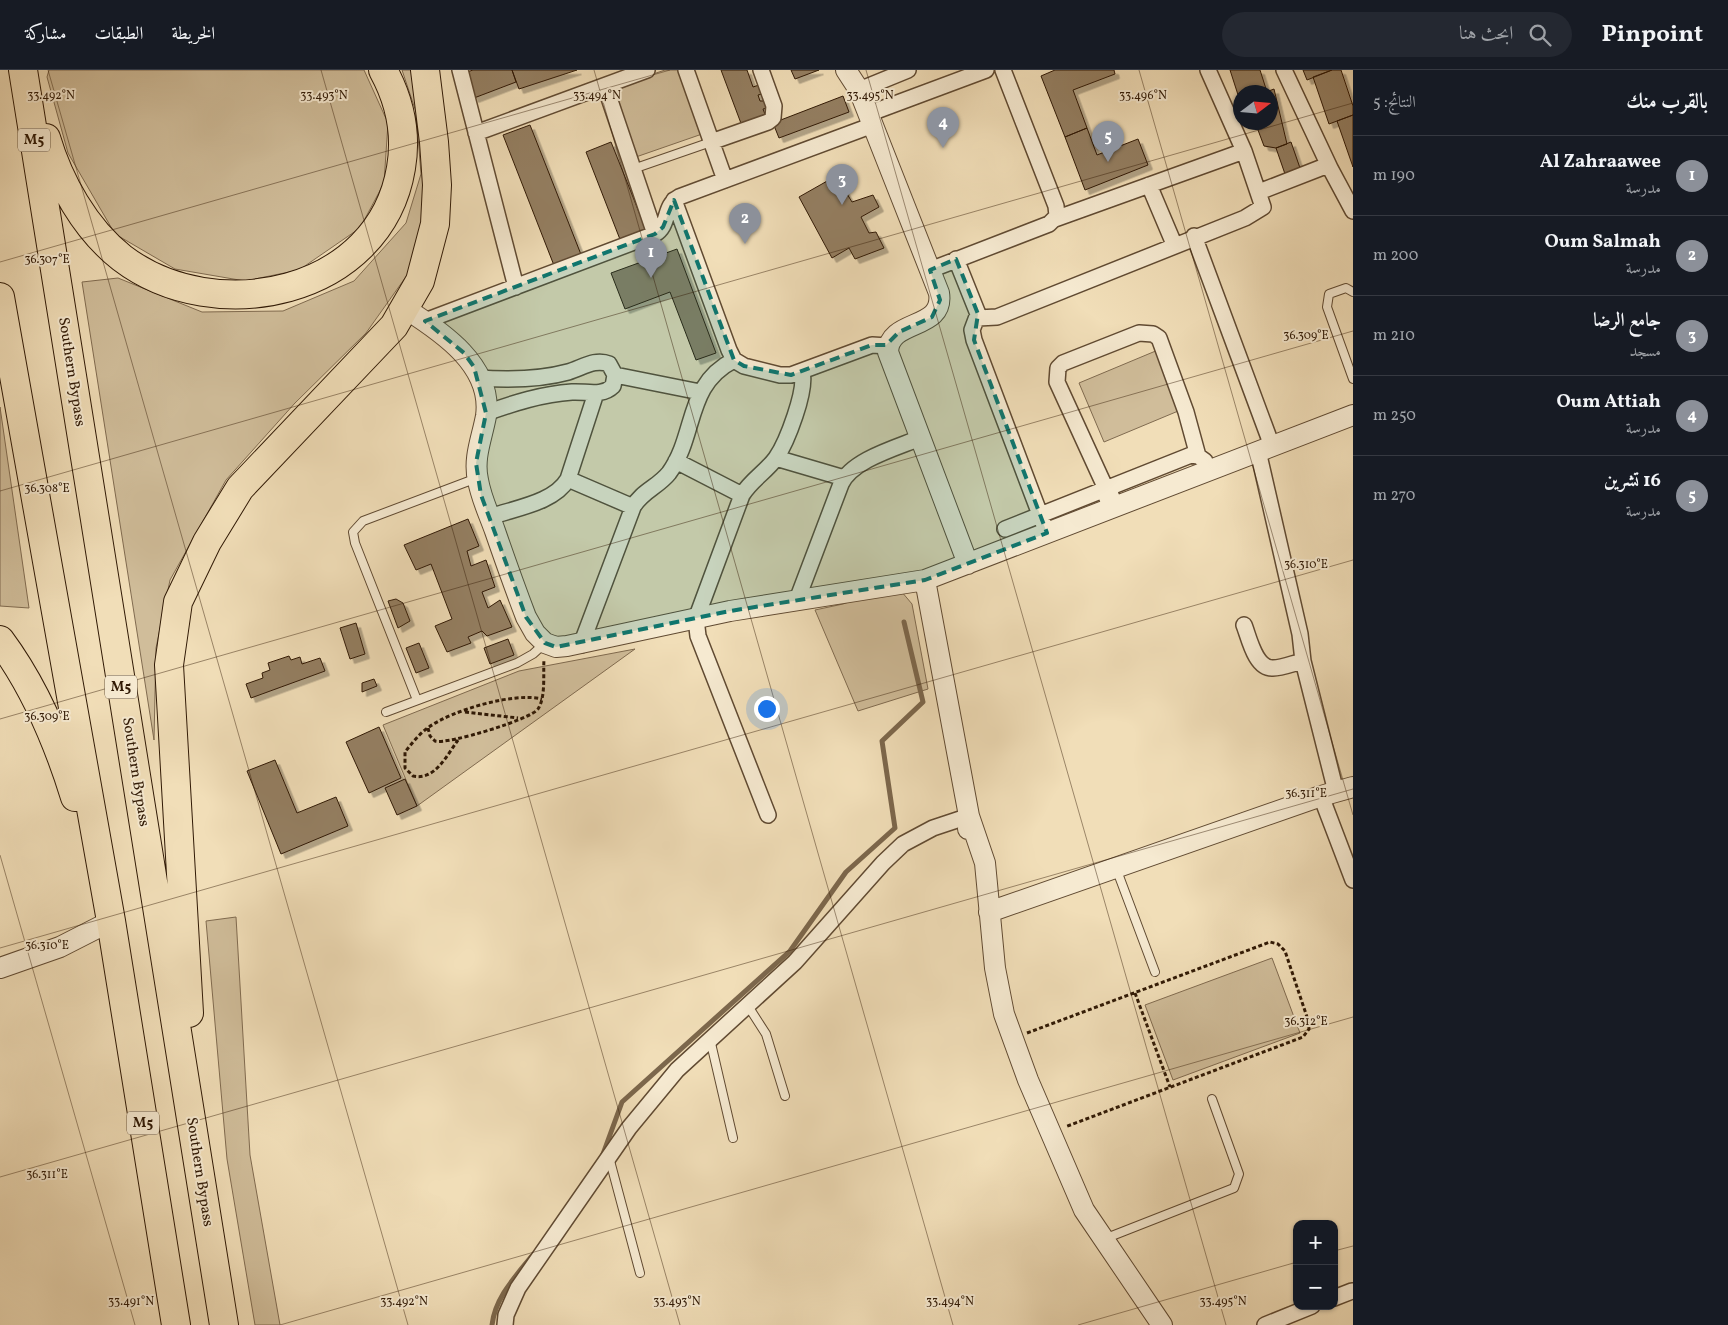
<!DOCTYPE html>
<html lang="ar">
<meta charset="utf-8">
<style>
:root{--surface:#171b24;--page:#242831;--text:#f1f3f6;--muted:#9ea1a6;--line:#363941;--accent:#8c9099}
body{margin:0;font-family:Vollkorn,Amiri,serif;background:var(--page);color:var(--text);direction:rtl}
.controls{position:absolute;right:15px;bottom:15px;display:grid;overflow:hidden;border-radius:10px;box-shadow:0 1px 4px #0004}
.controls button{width:45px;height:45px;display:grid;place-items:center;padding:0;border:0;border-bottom:1px solid var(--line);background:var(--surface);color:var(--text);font:25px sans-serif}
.compass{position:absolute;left:1233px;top:15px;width:45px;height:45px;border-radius:50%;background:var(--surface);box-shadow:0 1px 4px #0004;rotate:74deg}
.you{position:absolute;left:766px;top:638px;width:18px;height:18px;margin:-12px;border:4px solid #fff;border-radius:50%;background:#1a73e8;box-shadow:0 0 0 8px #1a73e833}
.badge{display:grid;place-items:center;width:32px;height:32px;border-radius:50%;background:var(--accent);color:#fff;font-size:16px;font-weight:700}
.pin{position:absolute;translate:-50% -41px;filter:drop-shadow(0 1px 2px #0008)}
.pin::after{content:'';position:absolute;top:26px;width:18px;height:15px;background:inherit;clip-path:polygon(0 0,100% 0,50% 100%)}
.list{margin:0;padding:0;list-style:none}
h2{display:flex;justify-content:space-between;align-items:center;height:65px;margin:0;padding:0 20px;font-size:21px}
h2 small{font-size:16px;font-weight:400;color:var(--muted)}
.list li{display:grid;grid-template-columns:32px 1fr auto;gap:15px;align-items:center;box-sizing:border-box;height:80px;padding:0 20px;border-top:1px solid var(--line)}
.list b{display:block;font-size:19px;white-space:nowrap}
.list p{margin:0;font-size:16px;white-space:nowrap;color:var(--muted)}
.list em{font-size:16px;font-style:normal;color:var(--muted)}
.icon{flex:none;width:28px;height:28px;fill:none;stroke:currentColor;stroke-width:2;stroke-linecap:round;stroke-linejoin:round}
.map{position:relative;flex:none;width:1353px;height:1255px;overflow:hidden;direction:ltr}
header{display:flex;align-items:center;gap:30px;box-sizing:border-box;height:70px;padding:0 25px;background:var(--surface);border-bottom:1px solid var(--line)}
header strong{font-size:24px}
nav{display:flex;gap:28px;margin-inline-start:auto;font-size:18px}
.search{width:350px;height:45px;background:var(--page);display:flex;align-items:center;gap:12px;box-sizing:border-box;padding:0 18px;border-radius:28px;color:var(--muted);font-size:19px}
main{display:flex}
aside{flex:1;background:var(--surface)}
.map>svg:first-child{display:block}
.green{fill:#d0bd9a;stroke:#806b50}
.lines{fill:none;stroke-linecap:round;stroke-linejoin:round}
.stream{stroke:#7c674c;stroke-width:5}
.building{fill:#947f62;stroke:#301905;filter:url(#shadow)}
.service-casing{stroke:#604a32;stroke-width:10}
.minor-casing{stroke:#604a32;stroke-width:18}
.tertiary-casing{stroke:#604a32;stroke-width:22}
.motorway-casing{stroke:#301905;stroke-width:30}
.path{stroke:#301905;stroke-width:3;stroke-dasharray:4 2.5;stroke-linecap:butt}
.service{stroke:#f6ead1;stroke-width:8}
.minor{stroke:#f6ead1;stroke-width:15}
.tertiary{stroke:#f6ead1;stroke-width:20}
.motorway{stroke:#f1deb8;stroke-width:28}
.marked{fill:#0f766e;fill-opacity:0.2;stroke:#0f766e;stroke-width:4;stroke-dasharray:10 6;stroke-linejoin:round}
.ticks{fill:none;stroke:#301905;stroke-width:1;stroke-opacity:0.45}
.labels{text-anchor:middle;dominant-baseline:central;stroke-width:4;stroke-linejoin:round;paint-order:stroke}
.shield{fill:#f6ead1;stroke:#6b5842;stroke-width:1}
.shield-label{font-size:14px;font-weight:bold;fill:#301905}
.street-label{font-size:15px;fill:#301905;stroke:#f6ead1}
.ticks-label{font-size:12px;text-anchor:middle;fill:#301905;stroke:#f6ead1;stroke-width:4;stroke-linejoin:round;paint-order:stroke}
</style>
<header>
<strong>Pinpoint</strong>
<div class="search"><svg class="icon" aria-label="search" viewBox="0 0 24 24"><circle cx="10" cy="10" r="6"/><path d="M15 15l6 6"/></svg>ابحث هنا</div>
<nav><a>الخريطة</a><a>الطبقات</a><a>مشاركة</a></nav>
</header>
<main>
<aside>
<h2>بالقرب منك<small>النتائج: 5</small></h2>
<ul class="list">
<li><span class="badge">1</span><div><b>Al Zahraawee</b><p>مدرسة</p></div><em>190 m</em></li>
<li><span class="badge">2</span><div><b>Oum Salmah</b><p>مدرسة</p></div><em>200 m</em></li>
<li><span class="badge">3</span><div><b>جامع الرضا</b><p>مسجد</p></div><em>210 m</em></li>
<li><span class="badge">4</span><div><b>Oum Attiah</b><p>مدرسة</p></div><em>250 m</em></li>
<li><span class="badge">5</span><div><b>16 تشرين</b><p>مدرسة</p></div><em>270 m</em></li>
</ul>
</aside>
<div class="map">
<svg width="1353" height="1255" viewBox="0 0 1353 1255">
<defs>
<filter id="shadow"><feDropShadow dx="4.5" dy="4.5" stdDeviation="0" flood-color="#0004"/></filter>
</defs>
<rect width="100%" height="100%" fill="#f1deb8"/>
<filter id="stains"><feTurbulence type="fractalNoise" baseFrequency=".004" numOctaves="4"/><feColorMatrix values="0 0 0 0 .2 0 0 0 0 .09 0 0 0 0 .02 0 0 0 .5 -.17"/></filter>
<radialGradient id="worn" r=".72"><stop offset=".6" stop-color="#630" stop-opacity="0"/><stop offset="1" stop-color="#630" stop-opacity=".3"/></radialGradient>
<path class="green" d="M 49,0 L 364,0 L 388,53 L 384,113 L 360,158 L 299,200 L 245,211 L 175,199 L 115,164 L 68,83 L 47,7 Z
M 402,0 L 415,0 L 426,132 L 415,194 L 366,263 L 295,333 L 226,410 L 170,510 L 156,578 L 154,670 L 82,212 L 118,208 L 202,242 L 283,241 L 354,211 L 406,153 L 421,104 L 416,42 Z
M 665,0 L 683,0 L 705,63 L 633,88 L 609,19 Z
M 1158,280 L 1183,339 L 1104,372 L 1079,313 Z
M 0,337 L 29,538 L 0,536 Z
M 896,515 L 912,534 L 928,619 L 858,641 L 815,540 L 843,534 Z
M 635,579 L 417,736 L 383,655 L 519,601 Z
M 236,847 L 250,1085 L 280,1255 L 255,1255 L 227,1089 L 206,851 Z
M 1272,888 L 1300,963 L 1173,1010 L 1145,935 Z"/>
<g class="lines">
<path class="stream" d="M 603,1084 L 622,1032 L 790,881 L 846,802 L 895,758 L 882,671 L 923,632 L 904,552
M 492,1255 C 495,1228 515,1207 531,1187"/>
</g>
<path class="building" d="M 473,0 L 512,0 L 516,12 L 474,28 L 464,3 Z
M 512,0 L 577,0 L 519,19 Z
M 721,0 L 747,0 L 753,17 L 759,15 L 762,24 L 758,25 L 760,31 L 764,31 L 768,38 L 763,39 L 766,47 L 742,56 Z
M 791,0 L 819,0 L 795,9 Z
M 1055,0 L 1114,0 L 1115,4 L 1073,20 L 1087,58 L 1065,67 L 1041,6 Z
M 1230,0 L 1260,0 L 1267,22 L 1240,22 L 1240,31 Z
M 1303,0 L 1332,0 L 1307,10 Z
M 1332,0 L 1341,0 L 1353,36 L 1353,45 L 1329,54 L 1313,7 Z
M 1274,19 L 1287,74 L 1276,78 L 1264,76 L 1255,52 L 1270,52 L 1270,22 L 1266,22 Z
M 843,26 L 849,42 L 779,68 L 773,53 Z
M 1353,45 L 1353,97 L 1337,51 Z
M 530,55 L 582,187 L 555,198 L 503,65 Z
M 1087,58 L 1097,85 L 1138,69 L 1148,95 L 1085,120 L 1065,67 Z
M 611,72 L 647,162 L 621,172 L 586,82 Z
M 1291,72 L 1300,98 L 1285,104 L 1276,78 Z
M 836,106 L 852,132 L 873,125 L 879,137 L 861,147 L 869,163 L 876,162 L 884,178 L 855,189 L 849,178 L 832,188 L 799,127 Z
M 677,179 L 716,283 L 696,290 L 670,222 L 625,239 L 611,203 Z
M 468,449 L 479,476 L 467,481 L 471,496 L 486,490 L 495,517 L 482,522 L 488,538 L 500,530 L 512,557 L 487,566 L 482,561 L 468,567 L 471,573 L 447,582 L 435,556 L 452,549 L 431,494 L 416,500 L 404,475 Z
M 396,529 L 403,533 L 410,551 L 398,558 L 388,531 Z
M 356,553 L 365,584 L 350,589 L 340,558 Z
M 508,569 L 514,585 L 490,594 L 484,578 Z
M 419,573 L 429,598 L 416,603 L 406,578 Z
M 289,586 L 291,590 L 300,587 L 302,594 L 320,588 L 325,601 L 251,628 L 246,614 L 263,608 L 262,603 L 270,600 L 268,593 Z
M 374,609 L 377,616 L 362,622 L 362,613 Z
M 379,657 L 401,708 L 369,723 L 346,672 Z
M 275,690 L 297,743 L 336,727 L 348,756 L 281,784 L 247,701 Z
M 405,709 L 417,736 L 397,745 L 385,718 Z"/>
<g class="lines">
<defs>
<path id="service" d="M 633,99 L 711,72
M 1353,222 L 1346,218 L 1329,224 L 1327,237 L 1353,309
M 417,630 L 355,473 L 353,462 L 363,451 L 477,408
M 386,642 L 517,593 L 533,584 L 545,573
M 1116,798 L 1155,902
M 748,936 L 766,964 L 785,1026
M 710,969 L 733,1068
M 609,1087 L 640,1203
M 1104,1169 L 1234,1118 L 1239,1104 L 1212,1029"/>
<path id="minor" d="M 460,0 L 516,217
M 686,0 L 725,110
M 1284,0 L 1330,98
M 605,16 L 655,164
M 859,20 L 908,0
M 868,44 L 986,0
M 476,63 L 647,0
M 711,72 L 768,52 L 773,48 L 774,36 L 761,0
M 1149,115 L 1174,174
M 1259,122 L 1323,97 L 1330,98 L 1353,141
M 674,130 L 729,280 L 734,290 L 744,296 L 780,305 L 791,305 L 872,275 L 888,276
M 1055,149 L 1244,81
M 1194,166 L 1272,376
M 956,189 L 978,244 L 972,260 L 974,270 L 1047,463
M 930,200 L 1049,154 L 1057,146 L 1056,136 L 1003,0
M 978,248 L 997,247 L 1245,148 L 1263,137 L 1244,81 L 1208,0
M 425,251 L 655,164 C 670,155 663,136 679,127 L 873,55
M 615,305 L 700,322
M 478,308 C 508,310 539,310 568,302 C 582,298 595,288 609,294 L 615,305 L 613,316 C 602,327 586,321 572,322 C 542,324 514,333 486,343
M 1258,381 L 1300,564 L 1303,591 L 1336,722
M 776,388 L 844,408
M 676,391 L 742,425
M 568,409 L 633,437
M 1106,419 L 1057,312 L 1058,298 L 1063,293 L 1139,263 L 1153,264 L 1159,268 L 1186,342 L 1198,386
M 490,447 C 515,438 554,433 568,409 L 596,323
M 1005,459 L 1191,385 L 1198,386 L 1205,391
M 797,530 L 841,414 C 852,390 896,378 920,368
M 1244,555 C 1249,567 1255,599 1273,598 C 1282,598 1294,593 1303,591
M 581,575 L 633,437 C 642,421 658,417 669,403 C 697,364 685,315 734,290
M 1321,726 L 1353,810
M 768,745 L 698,566 L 696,549 L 742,425 C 751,410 766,402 776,388 C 787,372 807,320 802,302
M 1334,1228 L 1352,1221
M 505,1255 L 506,1245 L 518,1218 L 629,1058 L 677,1000 L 795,892 L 883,793 L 903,774 L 933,758 L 969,746
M 1265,1255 L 1312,1236"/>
<path id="tertiary" d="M 846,0 L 859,20 L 939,223 C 945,261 889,248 888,282 L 968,494
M 406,239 C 442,262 493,296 486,346 C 482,368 473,388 478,410 C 481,428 489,444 495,461 C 505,490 515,518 526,547 L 535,563 L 545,573 L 556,577 L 567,576 L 730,541 L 925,510 L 1353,345
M 1106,419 L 1113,437
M 925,510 L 969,746 L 968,759
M 969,746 L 985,793 L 995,898 L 1004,944 L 1028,1010 L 1084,1140 L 1162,1255
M 989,842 L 1321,726 L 1353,717
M 0,898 L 60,877 L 111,851"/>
<path id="motorway" d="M 23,0 L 224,1255
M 46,68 C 59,112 85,159 122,188 C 215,259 380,225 401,98 C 407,63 400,31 383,0
M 0,227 L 111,851 L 176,1255
M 0,570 C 35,617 58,672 75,727
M 189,943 L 169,595 L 178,532 L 207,472 L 240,418 L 394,256 L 420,211 L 435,154 L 437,115 L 434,72 L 425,0"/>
</defs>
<use href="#service" class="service-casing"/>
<use href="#minor" class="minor-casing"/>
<use href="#tertiary" class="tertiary-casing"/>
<use href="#motorway" class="motorway-casing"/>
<path class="path" d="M 465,642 L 518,648
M 428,658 L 430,666 L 435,671 C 447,675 532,649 538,639 C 546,627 543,603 544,589
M 458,670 C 447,685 435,711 413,706 L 405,698 L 405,682 C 412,673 420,663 429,657 C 453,640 514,622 542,629
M 1135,923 L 1170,1017
M 1027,963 L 1270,872 L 1278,874 L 1285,881 L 1308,950 L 1309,959 L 1303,967 L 1065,1057"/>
<use href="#service" class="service"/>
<use href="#minor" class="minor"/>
<use href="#tertiary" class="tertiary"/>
<use href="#motorway" class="motorway"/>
</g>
<path class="marked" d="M 674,130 L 734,290 L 744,296 L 791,305 L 872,275 L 886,275 L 899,262 L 932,247 L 940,230 L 930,200 L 956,189 L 978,244 L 974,270 L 1047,463 L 925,510 L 730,541 L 556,577 L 545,573 L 526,547 L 481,425 L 476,393 L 486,343 L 474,297 L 464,283 L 425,251 L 655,164 L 663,157 Z"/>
<path class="ticks" d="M 48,0 L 408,1255M 321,0 L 680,1255M 594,0 L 953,1255M 866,0 L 1226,1255M 1139,0 L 1353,745M 0,192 L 670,0M 0,421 L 1353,33M 0,649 L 1353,261M 0,785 L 135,1255M 0,878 L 1353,490M 0,1107 L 1353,719M 1334,1181 L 1353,1176M 280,1255 L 1353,947M 1078,1255 L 1297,1192"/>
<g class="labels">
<g class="shield">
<rect x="18" y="58.5" width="32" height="23" rx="4"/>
<rect x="105" y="605.5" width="32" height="23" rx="4"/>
<rect x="127" y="1041.5" width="32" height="23" rx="4"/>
</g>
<g class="shield-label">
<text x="34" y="70">M5</text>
<text x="121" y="617">M5</text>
<text x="143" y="1053">M5</text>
</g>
<g class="street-label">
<text transform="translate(71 302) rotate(81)">Southern Bypass</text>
<text transform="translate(135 702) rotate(81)">Southern Bypass</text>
<text transform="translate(199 1102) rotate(81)">Southern Bypass</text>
</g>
</g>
<g class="ticks-label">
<text x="51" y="29">33.492°N</text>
<text x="324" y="29">33.493°N</text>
<text x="597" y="29">33.494°N</text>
<text x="870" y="29">33.495°N</text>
<text x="1143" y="29">33.496°N</text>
<text x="47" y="193">36.307°E</text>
<text x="1306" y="269">36.309°E</text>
<text x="47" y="422">36.308°E</text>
<text x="1306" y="498">36.310°E</text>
<text x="47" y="650">36.309°E</text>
<text x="1306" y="727">36.311°E</text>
<text x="47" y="879">36.310°E</text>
<text x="1306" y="955">36.312°E</text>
<text x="47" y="1108">36.311°E</text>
<text x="131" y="1235">33.491°N</text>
<text x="404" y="1235">33.492°N</text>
<text x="677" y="1235">33.493°N</text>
<text x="950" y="1235">33.494°N</text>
<text x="1223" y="1235">33.495°N</text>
</g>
<rect width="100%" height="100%" filter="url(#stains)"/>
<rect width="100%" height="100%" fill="url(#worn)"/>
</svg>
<div class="controls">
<button>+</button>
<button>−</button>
</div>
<svg class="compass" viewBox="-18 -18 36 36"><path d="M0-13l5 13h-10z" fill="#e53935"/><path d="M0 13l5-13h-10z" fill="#9ea1a6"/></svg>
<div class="you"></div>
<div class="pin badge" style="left:651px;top:208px">1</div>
<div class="pin badge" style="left:745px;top:174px">2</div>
<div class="pin badge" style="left:842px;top:135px">3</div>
<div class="pin badge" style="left:943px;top:78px">4</div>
<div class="pin badge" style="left:1108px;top:92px">5</div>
</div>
</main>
